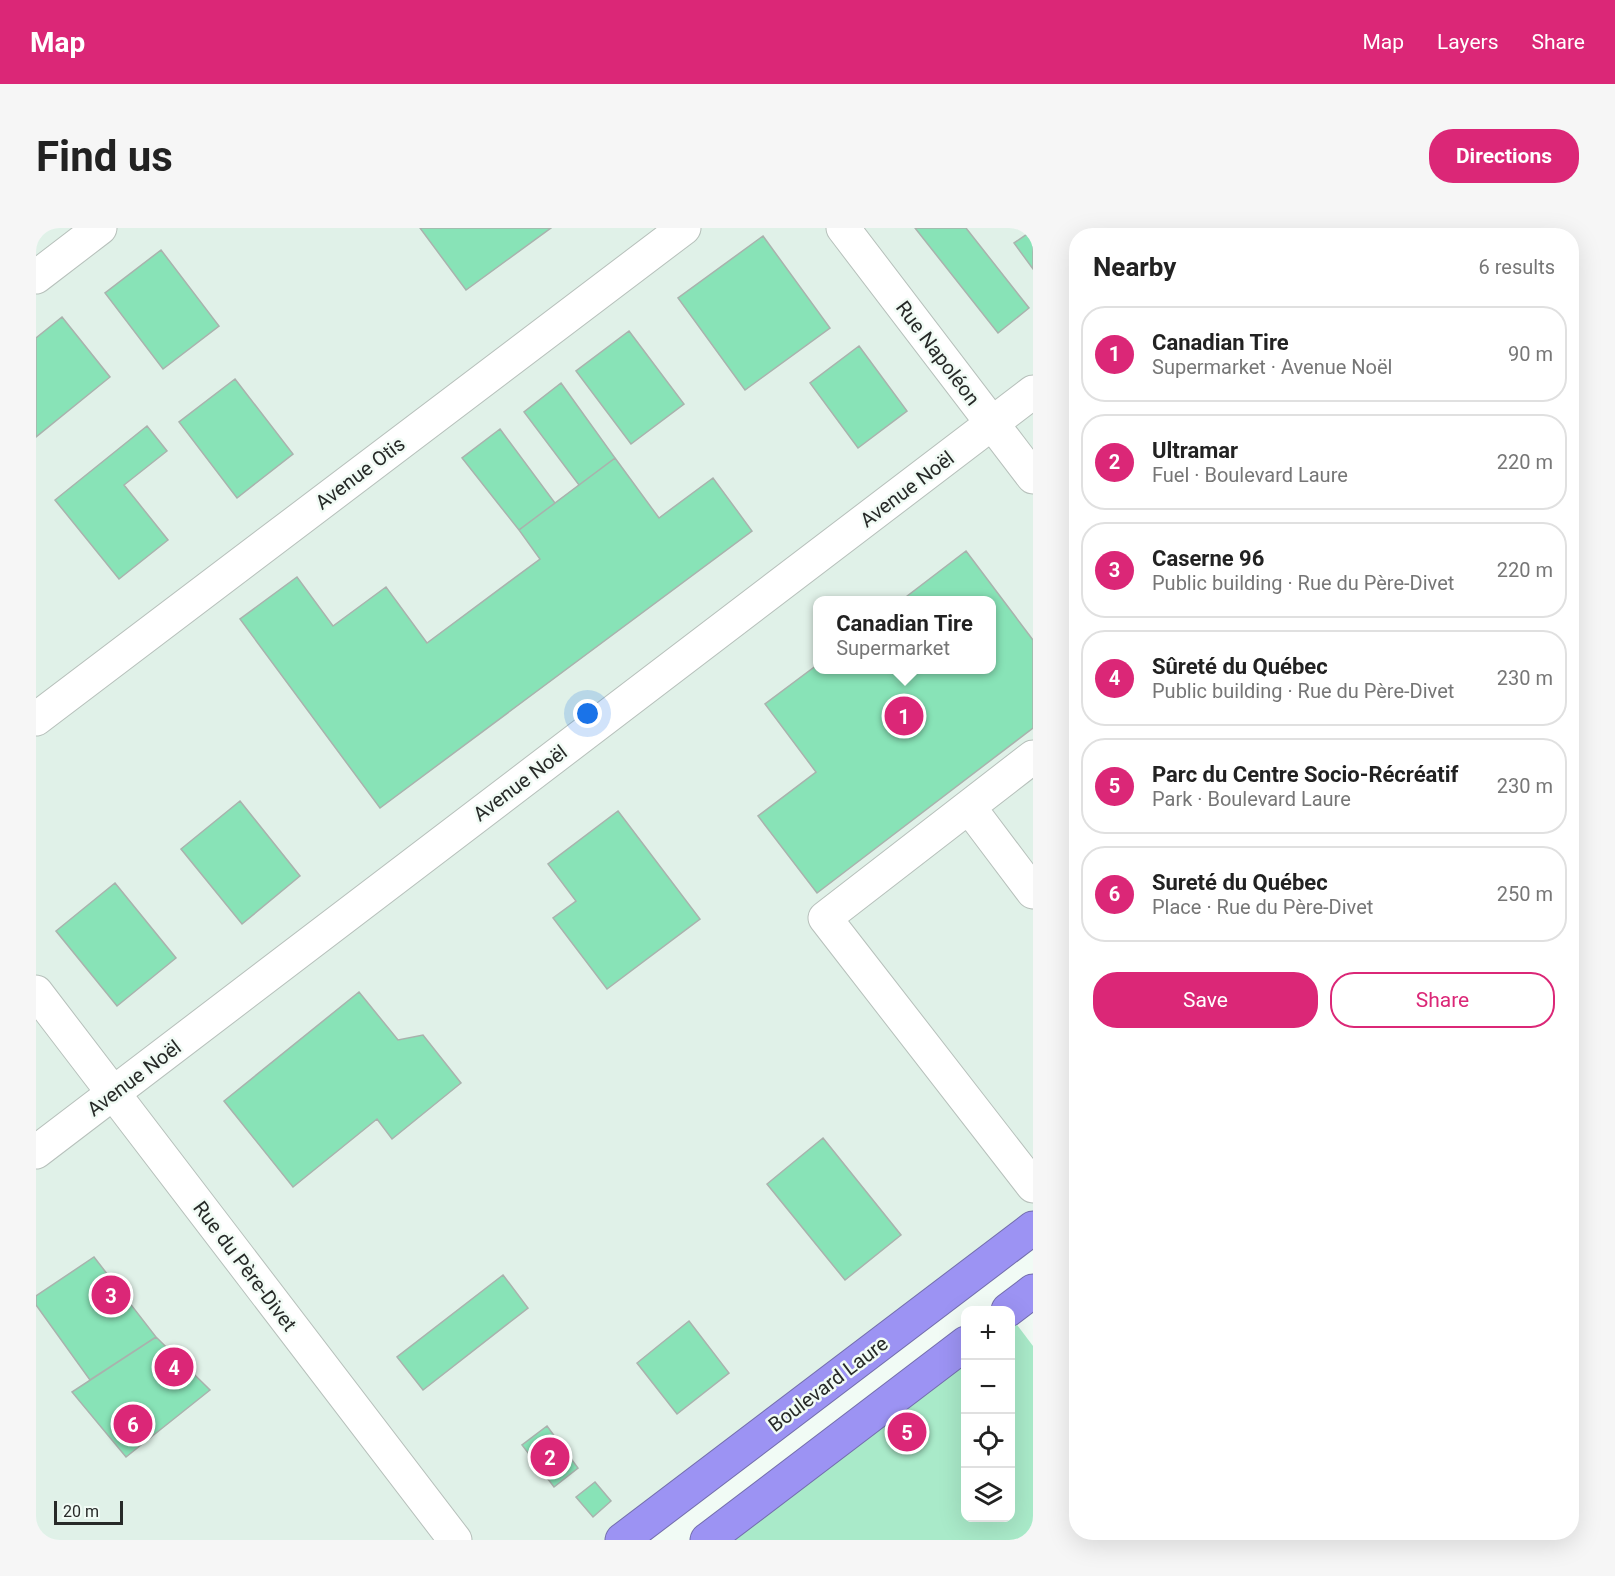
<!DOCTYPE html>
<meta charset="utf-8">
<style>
:root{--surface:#fff;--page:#f6f6f6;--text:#222;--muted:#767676;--line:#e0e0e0;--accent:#db2777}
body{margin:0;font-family:Roboto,sans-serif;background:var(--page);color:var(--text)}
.controls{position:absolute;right:18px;bottom:18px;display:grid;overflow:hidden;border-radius:12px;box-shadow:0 6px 24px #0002}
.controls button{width:54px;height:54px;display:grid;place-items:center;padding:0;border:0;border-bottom:2px solid var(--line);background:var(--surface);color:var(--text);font:30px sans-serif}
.scale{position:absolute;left:18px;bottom:15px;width:69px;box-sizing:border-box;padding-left:6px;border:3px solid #272a28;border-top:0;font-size:16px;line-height:21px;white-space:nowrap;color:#272a28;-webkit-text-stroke:4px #f1fbf5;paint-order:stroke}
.you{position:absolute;left:552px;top:486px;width:21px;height:21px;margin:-15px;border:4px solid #fff;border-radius:50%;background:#1a73e8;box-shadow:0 0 0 9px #1a73e833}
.badge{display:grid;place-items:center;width:39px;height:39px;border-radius:50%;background:var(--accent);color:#fff;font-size:20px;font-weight:700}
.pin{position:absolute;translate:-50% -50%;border:3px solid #fff;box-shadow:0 2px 6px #0006}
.popup{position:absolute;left:777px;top:368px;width:183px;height:78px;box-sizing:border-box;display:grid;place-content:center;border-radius:12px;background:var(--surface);filter:drop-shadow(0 2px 4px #0005);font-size:20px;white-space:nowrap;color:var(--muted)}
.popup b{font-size:22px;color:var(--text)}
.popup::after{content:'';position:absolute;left:50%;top:100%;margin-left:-12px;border:12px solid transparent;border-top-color:var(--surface)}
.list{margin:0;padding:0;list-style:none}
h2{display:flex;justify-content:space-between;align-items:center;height:78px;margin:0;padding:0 24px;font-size:26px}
h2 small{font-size:20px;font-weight:400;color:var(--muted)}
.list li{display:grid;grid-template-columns:39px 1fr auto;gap:18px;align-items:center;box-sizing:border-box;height:96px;margin:0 12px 12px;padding:0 12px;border:2px solid var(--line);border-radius:24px}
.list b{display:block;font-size:22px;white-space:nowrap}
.list p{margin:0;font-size:20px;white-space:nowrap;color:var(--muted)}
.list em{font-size:20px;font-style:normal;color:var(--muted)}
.actions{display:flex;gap:12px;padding:18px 24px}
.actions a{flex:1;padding:14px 0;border:2px solid var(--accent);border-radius:24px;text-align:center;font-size:21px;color:var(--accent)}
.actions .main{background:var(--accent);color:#fff}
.icon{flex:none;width:33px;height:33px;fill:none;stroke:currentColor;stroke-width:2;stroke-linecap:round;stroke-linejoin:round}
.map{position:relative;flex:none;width:997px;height:1312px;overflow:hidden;border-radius:24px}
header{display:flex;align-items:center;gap:36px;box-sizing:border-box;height:84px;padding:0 30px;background:var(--accent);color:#fff}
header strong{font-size:28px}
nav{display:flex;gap:33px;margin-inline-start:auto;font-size:21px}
.intro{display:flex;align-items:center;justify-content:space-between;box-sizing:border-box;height:144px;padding:0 36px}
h1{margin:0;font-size:42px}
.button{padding:15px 27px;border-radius:24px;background:var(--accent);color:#fff;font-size:21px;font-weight:700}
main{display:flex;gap:36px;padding:0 36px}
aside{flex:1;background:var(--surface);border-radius:24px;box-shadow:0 6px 24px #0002}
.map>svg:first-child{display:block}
.built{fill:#e0f1e8;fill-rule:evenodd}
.green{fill:#a9eac9}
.building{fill:#88e3b7;stroke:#a9b2ad;stroke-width:1.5}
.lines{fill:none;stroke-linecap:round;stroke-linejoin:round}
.minor-casing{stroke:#b7c0bb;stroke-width:35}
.highway-casing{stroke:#736eac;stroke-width:35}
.minor{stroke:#fff;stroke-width:33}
.highway{stroke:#9c93f3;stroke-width:33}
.labels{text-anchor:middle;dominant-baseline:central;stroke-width:5;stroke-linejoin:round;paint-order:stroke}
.street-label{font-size:20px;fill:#272a28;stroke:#f1fbf5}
</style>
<header>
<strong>Map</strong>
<nav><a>Map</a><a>Layers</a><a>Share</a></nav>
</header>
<div class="intro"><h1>Find us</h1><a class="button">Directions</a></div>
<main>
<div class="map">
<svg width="997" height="1312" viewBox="0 0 997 1312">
<rect width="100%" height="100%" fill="#f1fbf5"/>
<path class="built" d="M 0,0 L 997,0 L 997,1000 L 586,1312 L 0,1312 ZM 781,372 L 955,372 L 955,442 L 781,442 Z"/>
<path class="green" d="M 975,1089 L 997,1118 L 997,1312 L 671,1312 L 929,1115 L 930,1290 L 975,1290 Z"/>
<path class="building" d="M 384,0 L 515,0 L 430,62 Z
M 879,0 L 930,0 L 993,80 L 962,105 Z
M 997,2 L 997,41 L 978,15 Z
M 727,8 L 794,100 L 709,162 L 642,70 Z
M 125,22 L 183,98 L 127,141 L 69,65 Z
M 26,89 L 74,149 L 0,209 L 0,110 Z
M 593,103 L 648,176 L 595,216 L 540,143 Z
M 823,118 L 871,183 L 822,220 L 774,155 Z
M 199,151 L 257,226 L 201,270 L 143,194 Z
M 525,155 L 579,230 L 543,257 L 488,184 Z
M 111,198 L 131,223 L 88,257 L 132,312 L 83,351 L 19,272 Z
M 464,201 L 519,275 L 483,302 L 426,230 Z
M 579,230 L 623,290 L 677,250 L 716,303 L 344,580 L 204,391 L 261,349 L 297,398 L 350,359 L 391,415 L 504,331 L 483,302 Z
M 930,323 L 997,412 L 997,500 L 781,665 L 722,588 L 780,544 L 729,476 L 781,437 L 781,442 L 955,442 L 955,372 L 866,372 Z
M 204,573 L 264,648 L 206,696 L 145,621 Z
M 582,583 L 664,691 L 571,761 L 517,690 L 540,673 L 512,636 Z
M 79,655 L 140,730 L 81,778 L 20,703 Z
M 323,764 L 362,812 L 387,807 L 425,855 L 356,911 L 341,891 L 257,959 L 188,873 Z
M 787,910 L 865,1007 L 809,1052 L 731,956 Z
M 58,1029 L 120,1109 L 54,1152 L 0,1077 L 0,1068 Z
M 467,1047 L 492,1080 L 387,1162 L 361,1129 Z
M 653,1093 L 693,1145 L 641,1186 L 601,1135 Z
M 120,1109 L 174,1162 L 90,1229 L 36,1164 Z
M 511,1198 L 542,1240 L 518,1259 L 486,1217 Z
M 559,1254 L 575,1273 L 557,1289 L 540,1269 Z"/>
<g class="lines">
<defs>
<path id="minor" d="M 807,0 L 997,249
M 0,49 L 64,0
M 0,491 L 648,0
M 997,529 L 789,690 L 997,958
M 933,579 L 997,664
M 0,764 L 419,1312
M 0,924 L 997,164"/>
<path id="highway" d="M 972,1082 L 997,1063
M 586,1312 L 997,1000
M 671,1312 L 930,1115"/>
</defs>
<use href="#minor" class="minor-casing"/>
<use href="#highway" class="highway-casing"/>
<use href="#minor" class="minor"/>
<use href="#highway" class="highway"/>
</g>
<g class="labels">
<g class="street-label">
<text transform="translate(902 125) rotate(53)">Rue Napoléon</text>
<text transform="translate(324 245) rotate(-37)">Avenue Otis</text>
<text transform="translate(871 261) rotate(-37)">Avenue Noël</text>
<text transform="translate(484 555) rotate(-37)">Avenue Noël</text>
<text transform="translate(98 850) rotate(-37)">Avenue Noël</text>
<text transform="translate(209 1038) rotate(53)">Rue du Père-Divet</text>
<text transform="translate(792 1156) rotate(-37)">Boulevard Laure</text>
</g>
</g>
</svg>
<div class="controls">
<button>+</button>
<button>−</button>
<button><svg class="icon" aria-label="locate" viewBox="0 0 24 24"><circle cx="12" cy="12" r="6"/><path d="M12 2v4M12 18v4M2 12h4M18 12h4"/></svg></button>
<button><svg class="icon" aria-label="layers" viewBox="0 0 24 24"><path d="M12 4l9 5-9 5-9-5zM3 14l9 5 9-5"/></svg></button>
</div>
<div class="scale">20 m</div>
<div class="you"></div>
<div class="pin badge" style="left:868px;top:488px">1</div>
<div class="popup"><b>Canadian Tire</b>Supermarket</div>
<div class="pin badge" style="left:514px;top:1229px">2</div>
<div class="pin badge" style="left:75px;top:1067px">3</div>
<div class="pin badge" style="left:138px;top:1139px">4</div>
<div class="pin badge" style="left:871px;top:1204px">5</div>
<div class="pin badge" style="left:97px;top:1196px">6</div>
</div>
<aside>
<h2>Nearby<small>6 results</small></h2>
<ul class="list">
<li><span class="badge">1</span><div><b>Canadian Tire</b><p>Supermarket · Avenue Noël</p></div><em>90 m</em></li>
<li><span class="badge">2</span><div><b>Ultramar</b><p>Fuel · Boulevard Laure</p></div><em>220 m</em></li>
<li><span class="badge">3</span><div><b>Caserne 96</b><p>Public building · Rue du Père-Divet</p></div><em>220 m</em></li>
<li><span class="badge">4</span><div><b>Sûreté du Québec</b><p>Public building · Rue du Père-Divet</p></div><em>230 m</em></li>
<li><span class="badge">5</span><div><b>Parc du Centre Socio-Récréatif</b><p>Park · Boulevard Laure</p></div><em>230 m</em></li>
<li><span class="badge">6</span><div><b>Sureté du Québec</b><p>Place · Rue du Père-Divet</p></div><em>250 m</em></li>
</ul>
<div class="actions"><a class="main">Save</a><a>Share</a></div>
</aside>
</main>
